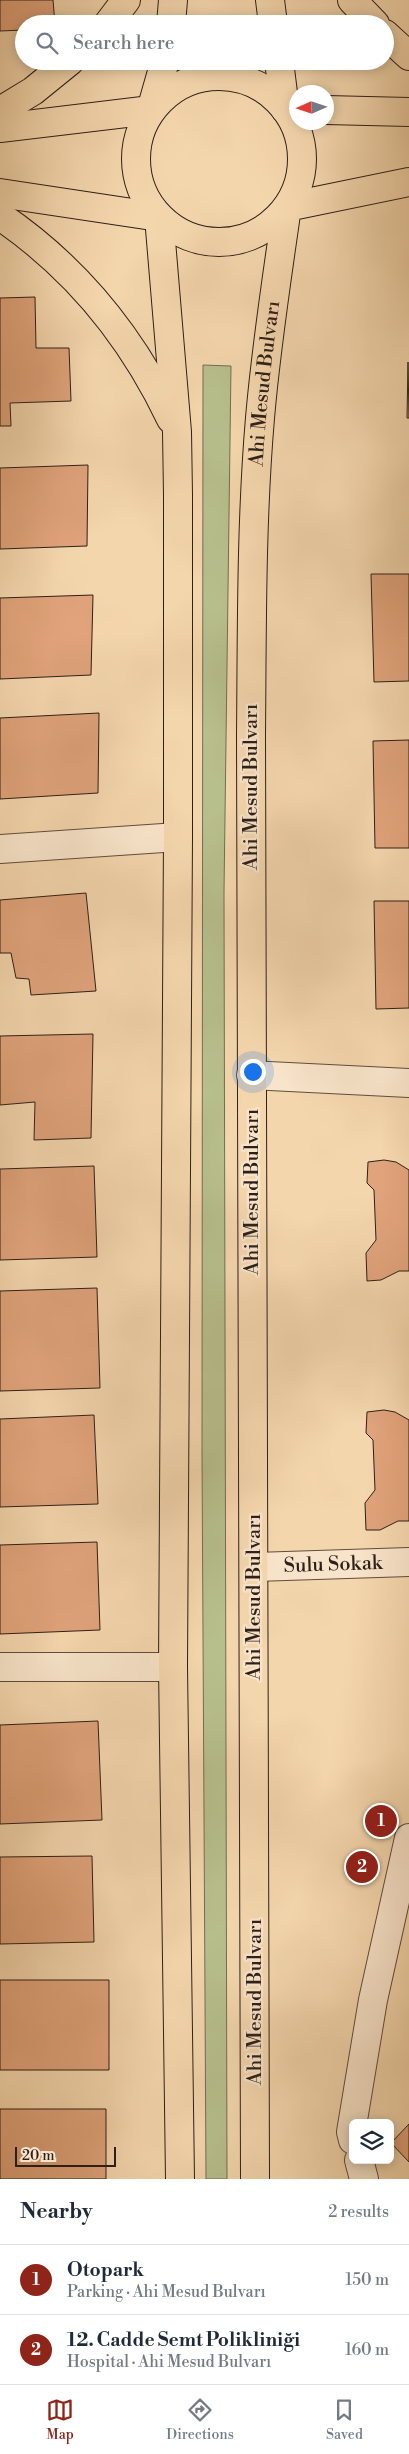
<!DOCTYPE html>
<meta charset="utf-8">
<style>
:root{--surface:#fff;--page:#f6f6f7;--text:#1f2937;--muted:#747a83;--line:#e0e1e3;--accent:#8f2418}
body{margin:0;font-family:"Libre Bodoni",serif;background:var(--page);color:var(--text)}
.controls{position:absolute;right:15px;bottom:15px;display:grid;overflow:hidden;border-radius:8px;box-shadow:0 2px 12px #0003}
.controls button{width:45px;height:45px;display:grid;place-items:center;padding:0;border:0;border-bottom:1px solid var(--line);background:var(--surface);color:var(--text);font:25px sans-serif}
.compass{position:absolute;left:289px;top:85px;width:45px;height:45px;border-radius:50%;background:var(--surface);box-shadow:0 2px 12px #0003;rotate:267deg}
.scale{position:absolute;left:15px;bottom:12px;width:101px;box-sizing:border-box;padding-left:5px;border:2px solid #2e1f18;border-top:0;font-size:14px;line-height:18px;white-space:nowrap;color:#2e1f18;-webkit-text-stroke:4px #f8e4ca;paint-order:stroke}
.you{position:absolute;left:252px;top:1071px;width:18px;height:18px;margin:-12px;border:4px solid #fff;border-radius:50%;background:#1a73e8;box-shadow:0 0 0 8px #1a73e833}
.badge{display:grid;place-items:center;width:32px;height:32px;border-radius:50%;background:var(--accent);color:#fff;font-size:16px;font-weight:700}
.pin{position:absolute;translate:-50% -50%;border:2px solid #fff;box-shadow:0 1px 5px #0006}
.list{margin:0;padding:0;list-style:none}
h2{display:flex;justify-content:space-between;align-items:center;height:65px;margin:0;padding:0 20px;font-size:21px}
h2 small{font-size:16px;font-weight:400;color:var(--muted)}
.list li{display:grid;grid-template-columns:32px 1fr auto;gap:15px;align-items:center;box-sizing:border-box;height:70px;padding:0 20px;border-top:1px solid var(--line)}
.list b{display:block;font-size:19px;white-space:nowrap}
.list p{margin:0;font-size:16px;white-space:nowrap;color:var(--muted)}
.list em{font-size:16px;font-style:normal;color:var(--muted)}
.icon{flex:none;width:28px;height:28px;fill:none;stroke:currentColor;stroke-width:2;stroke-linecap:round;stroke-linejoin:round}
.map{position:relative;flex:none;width:409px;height:2179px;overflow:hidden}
.search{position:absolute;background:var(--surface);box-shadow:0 2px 12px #0003;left:15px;right:15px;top:15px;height:55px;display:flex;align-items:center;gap:12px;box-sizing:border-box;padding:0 18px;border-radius:28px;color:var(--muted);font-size:19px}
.sheet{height:205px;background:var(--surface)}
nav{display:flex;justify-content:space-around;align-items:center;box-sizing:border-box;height:70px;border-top:1px solid var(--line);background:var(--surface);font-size:14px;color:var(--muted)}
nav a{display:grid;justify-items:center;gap:2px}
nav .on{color:var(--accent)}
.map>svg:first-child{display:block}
.green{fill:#b7bf8d;stroke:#726f52}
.building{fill:#e0a37b;stroke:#2e1f18}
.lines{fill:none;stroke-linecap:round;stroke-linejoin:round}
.minor-casing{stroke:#604d3d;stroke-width:30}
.major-casing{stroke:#2e1f18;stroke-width:30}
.minor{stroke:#f8e4ca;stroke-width:28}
.major{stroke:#f4d6ad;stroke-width:28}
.labels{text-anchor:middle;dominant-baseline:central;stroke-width:4.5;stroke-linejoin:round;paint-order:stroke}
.street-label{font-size:20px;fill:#2e1f18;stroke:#f8e4ca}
</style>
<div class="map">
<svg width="409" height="2179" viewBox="0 0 409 2179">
<rect width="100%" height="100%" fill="#f4d6ad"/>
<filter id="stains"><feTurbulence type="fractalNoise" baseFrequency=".004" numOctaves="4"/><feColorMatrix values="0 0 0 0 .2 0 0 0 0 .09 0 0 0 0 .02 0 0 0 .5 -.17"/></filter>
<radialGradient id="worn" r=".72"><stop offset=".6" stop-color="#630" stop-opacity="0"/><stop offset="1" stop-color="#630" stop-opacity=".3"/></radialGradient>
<path class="green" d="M 203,365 L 231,366 L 224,892 L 227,2179 L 206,2179 L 202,1453 Z"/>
<path class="building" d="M 0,0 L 53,0 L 55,24 L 24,24 L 24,30 L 0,31 Z
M 35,297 L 36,348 L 69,348 L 71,401 L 10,403 L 11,426 L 0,426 L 0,298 Z
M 408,362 L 409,418 L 407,418 Z
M 88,465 L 87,546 L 0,549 L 0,468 Z
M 371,574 L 409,574 L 409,681 L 374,682 Z
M 93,595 L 91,675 L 0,679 L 0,598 Z
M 99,713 L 98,793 L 0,799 L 0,718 Z
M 409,740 L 409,848 L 375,848 L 373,741 Z
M 86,893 L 96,991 L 31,995 L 29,979 L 16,978 L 11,953 L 0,953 L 0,900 Z
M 374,901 L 409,901 L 409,1008 L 376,1009 Z
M 93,1034 L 91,1138 L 34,1140 L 35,1102 L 0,1105 L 0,1036 Z
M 384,1160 L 396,1162 L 409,1170 L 409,1271 L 399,1271 L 381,1280 L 367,1281 L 366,1253 L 376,1240 L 374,1190 L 367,1183 L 368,1162 Z
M 94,1166 L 97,1257 L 0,1260 L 0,1169 Z
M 97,1288 L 100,1388 L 0,1391 L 0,1291 Z
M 384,1410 L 395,1412 L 409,1420 L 409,1521 L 398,1521 L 380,1530 L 366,1530 L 365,1503 L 375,1490 L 373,1440 L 366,1433 L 367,1412 Z
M 94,1415 L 98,1504 L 0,1507 L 0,1419 Z
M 97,1542 L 100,1630 L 0,1634 L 0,1545 Z
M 98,1721 L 102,1820 L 0,1824 L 0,1725 Z
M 92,1856 L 94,1942 L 0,1944 L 0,1857 Z
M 0,1980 L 109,1980 L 109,2070 L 0,2070 Z
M 0,2109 L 106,2109 L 106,2179 L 0,2179 Z
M 409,2124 L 409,2162 L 391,2143 Z"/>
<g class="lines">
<defs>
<g id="minor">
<path d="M 0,849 L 178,837"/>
<path d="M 251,1075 L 409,1083"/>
<path id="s1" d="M 255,1567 L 409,1562"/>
<path d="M 0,1667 L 173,1667"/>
<path d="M 353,2140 L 351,2132 L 373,2000 L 409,1838"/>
<path d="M 359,2160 L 364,2179"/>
</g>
<g id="major">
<path d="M 270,0 L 273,24"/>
<path d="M 352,0 L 375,24"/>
<path d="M 108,24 L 126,0"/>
<path d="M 171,24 L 173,0"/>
<path d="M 385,34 L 409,56"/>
<path d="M 279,61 L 285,109 L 290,110"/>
<circle cx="219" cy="159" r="83"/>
<path d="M 326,110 L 409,112"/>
<path d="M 0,111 L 33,91 L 70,61"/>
<path d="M 0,128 L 151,110 L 165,61"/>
<path d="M 0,193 L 159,217 L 177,432 L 178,495 L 178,837 L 173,1667 L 180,2179"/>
<path d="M 0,216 C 75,267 132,337 171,419"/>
<path id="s2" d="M 255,2179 L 251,736 C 252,630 251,523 260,418 C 266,347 277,277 287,207 L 409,182"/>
</g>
</defs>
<use href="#minor" class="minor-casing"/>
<use href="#major" class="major-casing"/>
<use href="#minor" class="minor"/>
<use href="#major" class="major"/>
</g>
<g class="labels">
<g class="street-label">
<text stroke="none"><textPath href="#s2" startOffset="1796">Ahi Mesud Bulvarı</textPath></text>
<text transform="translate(251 787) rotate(-90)">Ahi Mesud Bulvarı</text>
<text transform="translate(252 1192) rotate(-90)">Ahi Mesud Bulvarı</text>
<text stroke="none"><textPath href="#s1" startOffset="78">Sulu Sokak</textPath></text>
<text transform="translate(254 1597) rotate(-90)">Ahi Mesud Bulvarı</text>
<text transform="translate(255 2002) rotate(-90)">Ahi Mesud Bulvarı</text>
</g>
</g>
<rect width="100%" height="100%" filter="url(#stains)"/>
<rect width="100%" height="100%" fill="url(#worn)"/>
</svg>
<div class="controls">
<button><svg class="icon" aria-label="layers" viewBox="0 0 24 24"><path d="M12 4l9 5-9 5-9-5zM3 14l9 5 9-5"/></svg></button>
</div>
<svg class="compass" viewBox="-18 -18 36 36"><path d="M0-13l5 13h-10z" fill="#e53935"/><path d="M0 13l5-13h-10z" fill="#747a83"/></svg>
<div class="scale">20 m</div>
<div class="you"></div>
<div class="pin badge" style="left:381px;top:1821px">1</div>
<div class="pin badge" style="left:362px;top:1867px">2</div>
<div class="search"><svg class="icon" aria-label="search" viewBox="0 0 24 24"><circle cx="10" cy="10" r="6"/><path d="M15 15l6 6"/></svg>Search here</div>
</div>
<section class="sheet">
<h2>Nearby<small>2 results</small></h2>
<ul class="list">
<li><span class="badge">1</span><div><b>Otopark</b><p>Parking · Ahi Mesud Bulvarı</p></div><em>150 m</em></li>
<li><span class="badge">2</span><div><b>12. Cadde Semt Polikliniği</b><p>Hospital · Ahi Mesud Bulvarı</p></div><em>160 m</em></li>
</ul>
</section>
<nav>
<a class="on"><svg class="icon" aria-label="map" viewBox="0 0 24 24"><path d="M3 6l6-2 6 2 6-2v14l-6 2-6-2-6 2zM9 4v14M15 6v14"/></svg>Map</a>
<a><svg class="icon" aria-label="directions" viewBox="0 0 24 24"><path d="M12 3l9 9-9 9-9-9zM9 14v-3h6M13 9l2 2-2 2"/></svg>Directions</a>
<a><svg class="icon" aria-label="saved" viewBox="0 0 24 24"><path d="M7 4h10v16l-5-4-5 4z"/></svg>Saved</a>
</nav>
